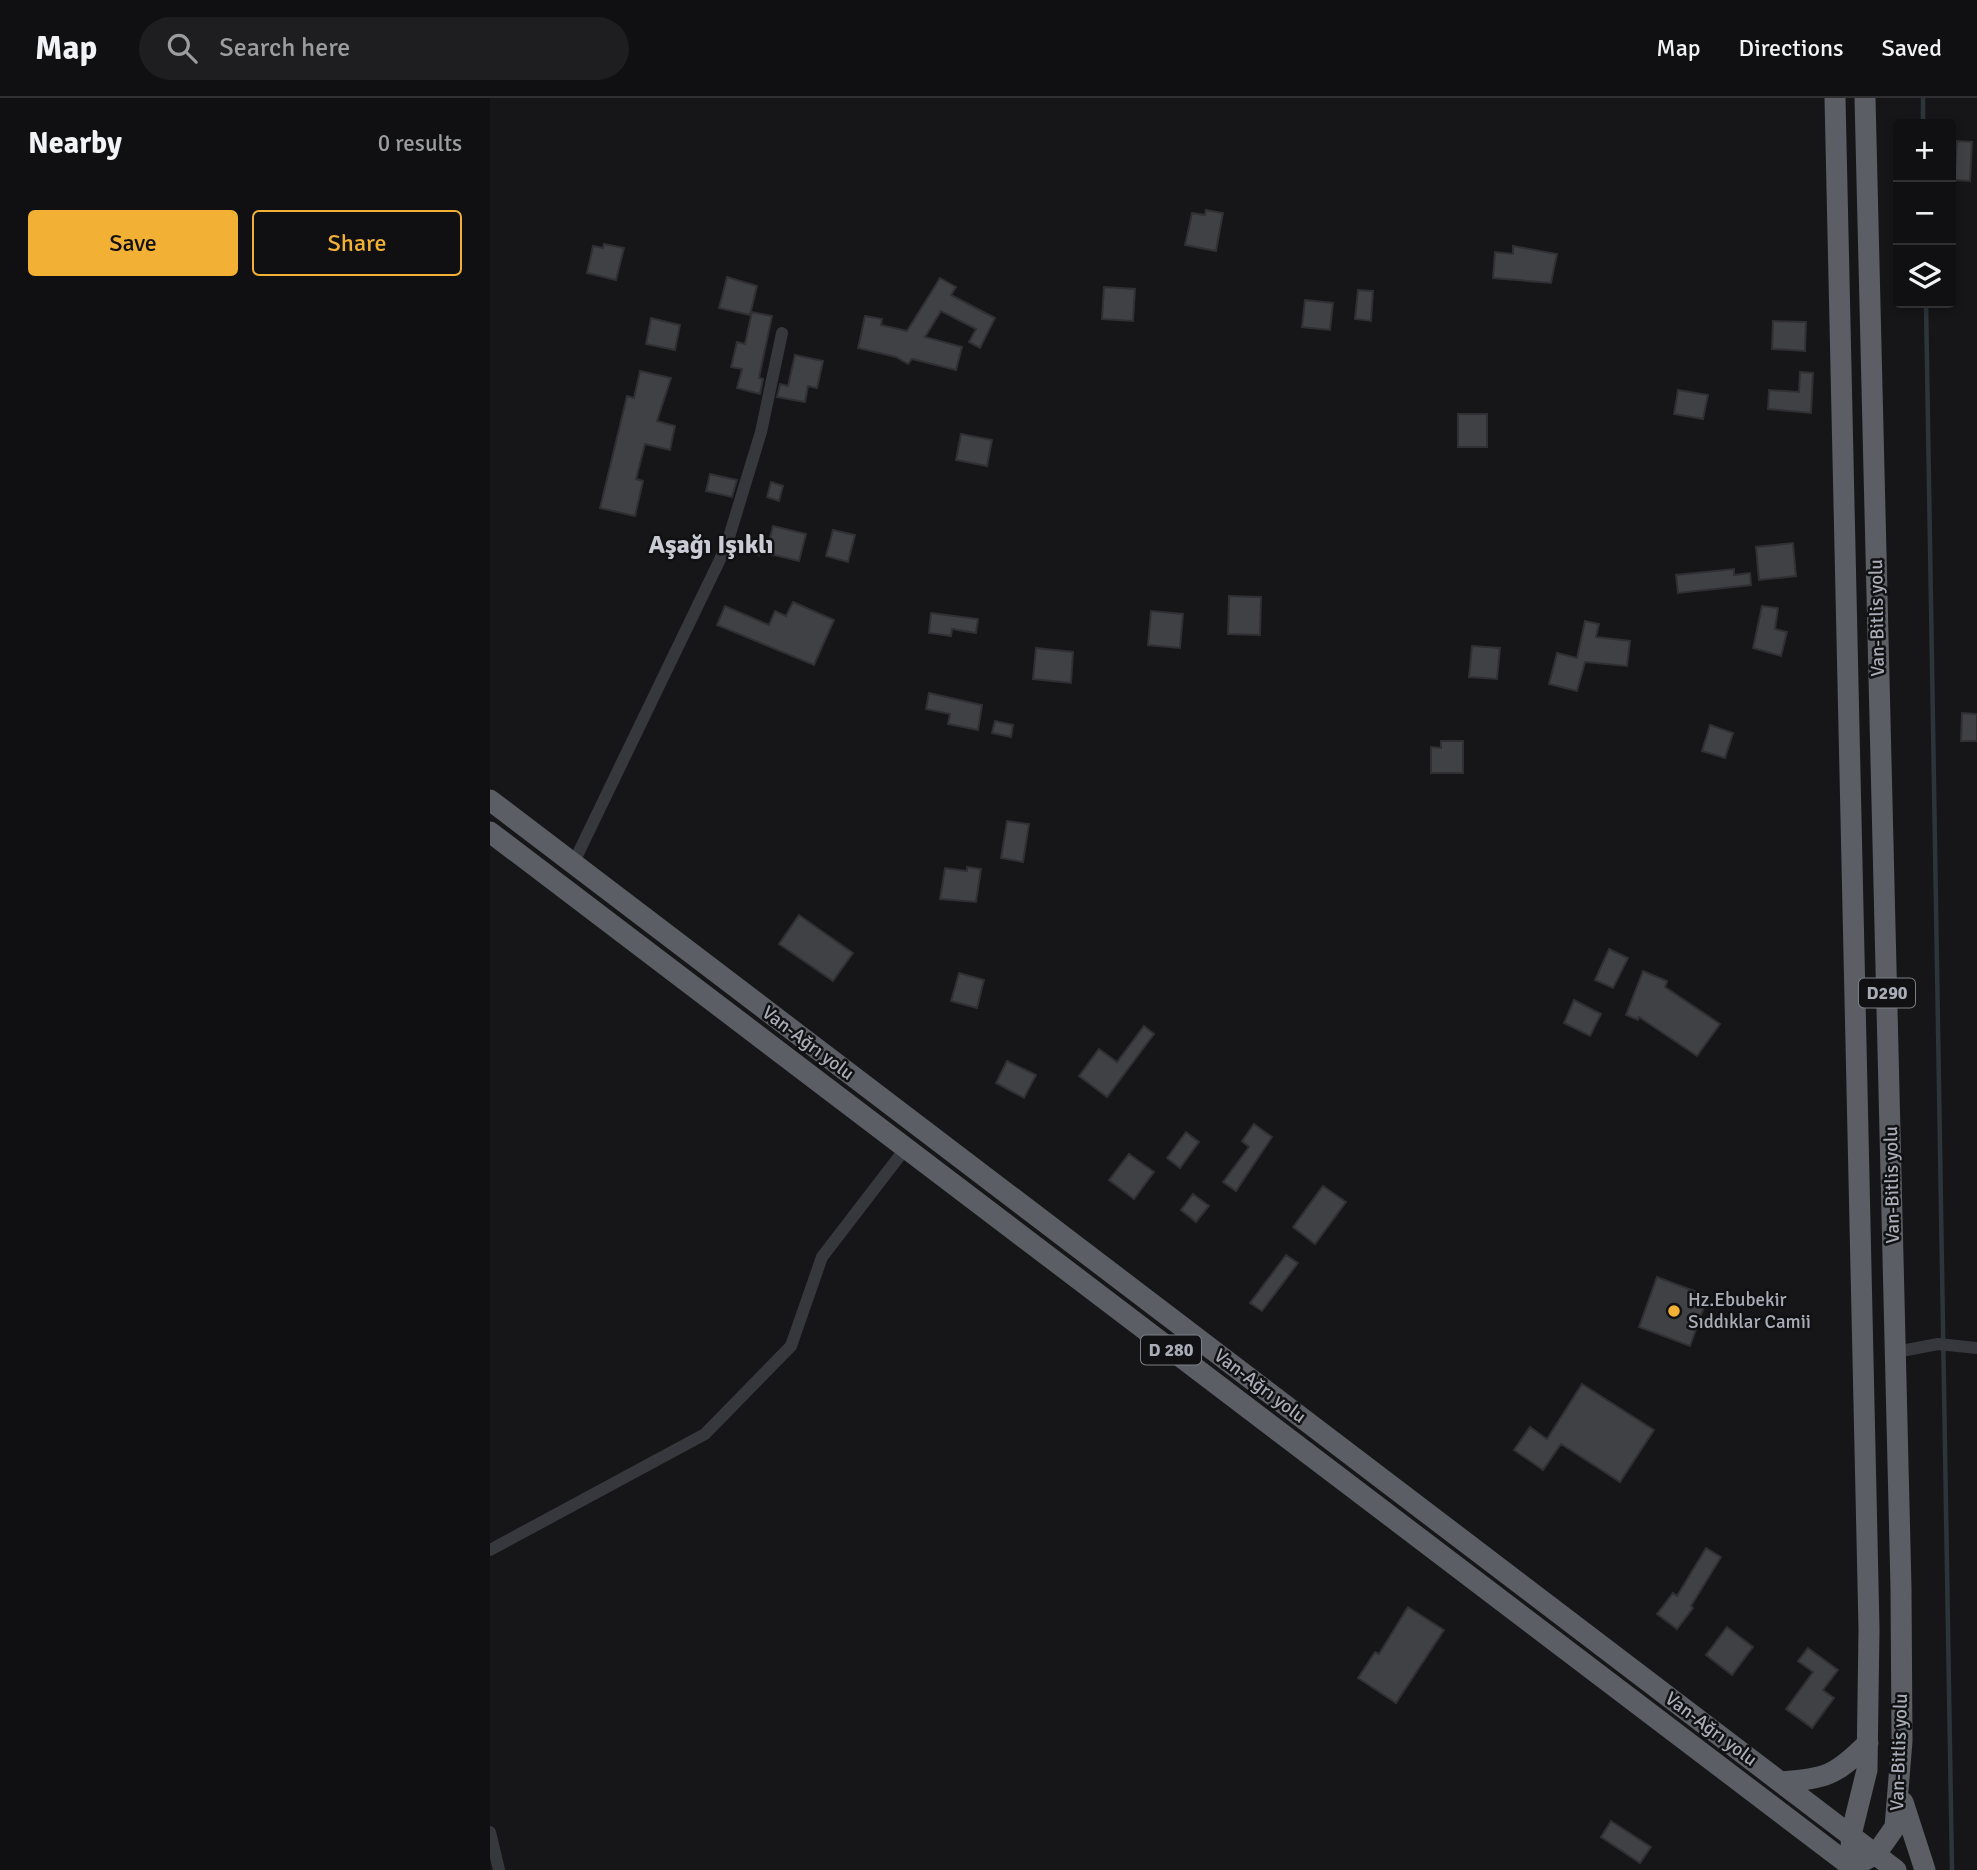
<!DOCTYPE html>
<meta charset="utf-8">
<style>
:root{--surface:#101012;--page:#1e1e20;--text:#f1f3f6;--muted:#9c9d9f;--line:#303032;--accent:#f2b134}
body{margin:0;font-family:Signika,sans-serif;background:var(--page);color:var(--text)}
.controls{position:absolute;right:21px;top:21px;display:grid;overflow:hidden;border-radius:7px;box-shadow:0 4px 10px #0003}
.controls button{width:63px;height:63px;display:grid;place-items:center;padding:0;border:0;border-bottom:2px solid var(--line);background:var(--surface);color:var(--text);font:35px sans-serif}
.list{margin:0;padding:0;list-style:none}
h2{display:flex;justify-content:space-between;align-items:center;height:91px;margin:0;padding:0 28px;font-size:30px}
h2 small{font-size:23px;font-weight:400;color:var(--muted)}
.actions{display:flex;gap:14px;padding:21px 28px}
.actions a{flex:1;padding:16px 0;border:2px solid var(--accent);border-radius:7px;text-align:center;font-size:24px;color:var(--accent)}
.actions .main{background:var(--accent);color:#111}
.icon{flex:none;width:38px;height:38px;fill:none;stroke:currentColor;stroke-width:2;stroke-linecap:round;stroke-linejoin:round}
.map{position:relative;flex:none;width:1487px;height:1772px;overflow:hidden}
header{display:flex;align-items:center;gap:42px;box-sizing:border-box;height:98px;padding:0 35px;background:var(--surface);border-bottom:2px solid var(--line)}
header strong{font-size:33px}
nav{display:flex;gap:38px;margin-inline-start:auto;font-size:24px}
.search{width:490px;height:63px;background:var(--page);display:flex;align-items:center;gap:18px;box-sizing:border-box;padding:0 24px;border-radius:38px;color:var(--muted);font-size:26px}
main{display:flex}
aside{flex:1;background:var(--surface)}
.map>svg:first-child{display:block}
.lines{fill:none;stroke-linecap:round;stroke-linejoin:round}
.stream{stroke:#2c353c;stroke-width:4.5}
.building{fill:#404145;stroke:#303034;stroke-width:2}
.minor{stroke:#37383d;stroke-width:12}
.trunk{stroke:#5b5e65;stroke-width:21}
.poi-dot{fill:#f2b134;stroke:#111113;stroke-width:2.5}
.labels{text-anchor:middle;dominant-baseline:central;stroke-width:5;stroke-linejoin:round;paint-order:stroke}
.shield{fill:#111113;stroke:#7b7e86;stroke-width:2}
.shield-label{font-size:18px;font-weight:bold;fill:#a8adb8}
.street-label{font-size:19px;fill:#a8adb8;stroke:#111113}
.poi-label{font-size:19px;fill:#a8adb8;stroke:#111113;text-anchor:start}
.district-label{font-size:26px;font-weight:bold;fill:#c9ccd4;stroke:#111113}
</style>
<header>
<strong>Map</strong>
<div class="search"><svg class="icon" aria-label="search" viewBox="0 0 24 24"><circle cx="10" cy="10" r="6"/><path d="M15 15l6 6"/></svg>Search here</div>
<nav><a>Map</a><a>Directions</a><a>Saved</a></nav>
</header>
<main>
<aside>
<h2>Nearby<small>0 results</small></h2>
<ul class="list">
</ul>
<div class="actions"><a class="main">Save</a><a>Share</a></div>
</aside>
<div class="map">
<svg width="1487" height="1772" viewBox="0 0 1487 1772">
<rect width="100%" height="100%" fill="#161618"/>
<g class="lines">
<path class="stream" d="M 1433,0 L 1433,26
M 1436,205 L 1462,1772"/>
</g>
<path class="building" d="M 1467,43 L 1482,44 L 1480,83 L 1464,82 Z
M 716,112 L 733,115 L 726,153 L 695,147 L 702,115 L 715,117 Z
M 114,146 L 134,150 L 126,182 L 97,175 L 103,148 L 113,150 Z
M 1023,148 L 1067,156 L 1061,185 L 1003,180 L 1005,154 L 1023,156 Z
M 237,179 L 267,188 L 260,217 L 229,210 Z
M 450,180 L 466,189 L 461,197 L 505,220 L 490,250 L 479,244 L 486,231 L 451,213 L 435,239 L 472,249 L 466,272 L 422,261 L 418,266 L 406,259 L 368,250 L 375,218 L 392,221 L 391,227 L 417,233 Z
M 614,189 L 645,191 L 643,223 L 612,221 Z
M 868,192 L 883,193 L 881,223 L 865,221 Z
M 815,202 L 843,205 L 840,232 L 812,229 Z
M 262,214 L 282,218 L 269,280 L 273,281 L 270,296 L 247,290 L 252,271 L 241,269 L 247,244 L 255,246 Z
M 161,220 L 190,227 L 185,252 L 156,246 Z
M 1283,223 L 1316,224 L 1315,253 L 1282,251 Z
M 305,257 L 333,263 L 327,290 L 318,288 L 315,304 L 287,299 L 290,286 L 298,288 Z
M 150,273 L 181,280 L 167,323 L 185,328 L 180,352 L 155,346 L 146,381 L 153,383 L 145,418 L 110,410 L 137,298 L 144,300 Z
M 1310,274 L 1323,275 L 1321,315 L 1278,311 L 1279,292 L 1309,294 Z
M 1188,292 L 1218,297 L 1213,321 L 1184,316 Z
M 968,316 L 997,316 L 997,349 L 968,349 Z
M 471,336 L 502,342 L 497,368 L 466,362 Z
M 220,376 L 247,382 L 242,399 L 216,393 Z
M 281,384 L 293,388 L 289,403 L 277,399 Z
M 283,428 L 316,436 L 309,463 L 276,455 Z
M 343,432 L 365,437 L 358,464 L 336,458 Z
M 256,440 L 272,443 L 269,457 L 253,453 Z
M 1303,445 L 1306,478 L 1269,482 L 1266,449 Z
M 1244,471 L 1244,477 L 1260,475 L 1261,487 L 1188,495 L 1186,477 Z
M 739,498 L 771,499 L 770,537 L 738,536 Z
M 303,504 L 344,522 L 324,567 L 227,527 L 235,508 L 279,527 L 285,513 L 296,518 Z
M 1272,508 L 1288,510 L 1285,531 L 1297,534 L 1291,558 L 1263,550 Z
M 661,513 L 693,516 L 690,550 L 658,547 Z
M 441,515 L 488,521 L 486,535 L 462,531 L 461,538 L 439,535 Z
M 1095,523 L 1109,526 L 1106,539 L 1140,543 L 1137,568 L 1095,564 L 1087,593 L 1059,586 L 1067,555 L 1087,560 Z
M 982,548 L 1010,550 L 1007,581 L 979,579 Z
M 546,550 L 583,554 L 581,585 L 543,581 Z
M 439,595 L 492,607 L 488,632 L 458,626 L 460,616 L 436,611 Z
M 1472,615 L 1487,616 L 1487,643 L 1471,643 Z
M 505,623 L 523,627 L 521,639 L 502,635 Z
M 1220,627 L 1243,635 L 1235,660 L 1212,653 Z
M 951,643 L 973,643 L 973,675 L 941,675 L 941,649 L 951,650 Z
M 517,723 L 539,726 L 533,764 L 511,760 Z
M 477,769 L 491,771 L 486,804 L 450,801 L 455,770 L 477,773 Z
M 309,817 L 363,855 L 343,883 L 289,846 Z
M 1119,851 L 1138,860 L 1123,890 L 1105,882 Z
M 1153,873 L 1177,883 L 1175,889 L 1230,926 L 1207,958 L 1149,919 L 1148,922 L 1136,917 Z
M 469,875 L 494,882 L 487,910 L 461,903 Z
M 1084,902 L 1111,916 L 1100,938 L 1074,925 Z
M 654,928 L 664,936 L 617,999 L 589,978 L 609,951 L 627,964 Z
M 517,963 L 546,977 L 534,1000 L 506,985 Z
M 764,1026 L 782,1039 L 746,1093 L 733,1084 L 759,1049 L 752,1043 Z
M 696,1034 L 709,1044 L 690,1070 L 677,1060 Z
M 639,1056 L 664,1074 L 644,1101 L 619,1082 Z
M 833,1088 L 856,1104 L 825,1146 L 803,1129 Z
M 703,1096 L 719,1108 L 706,1124 L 691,1112 Z
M 796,1157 L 808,1165 L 772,1213 L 760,1205 Z
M 1167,1179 L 1218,1198 L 1200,1248 L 1149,1229 Z
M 1092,1286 L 1164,1332 L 1130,1384 L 1071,1346 L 1053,1372 L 1024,1352 L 1040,1329 L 1057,1341 Z
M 1216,1450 L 1231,1459 L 1201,1508 L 1203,1510 L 1187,1531 L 1167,1516 L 1183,1495 L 1187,1498 Z
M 918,1509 L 954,1532 L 906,1605 L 868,1580 L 885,1554 L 889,1556 Z
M 1237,1529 L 1263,1549 L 1242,1577 L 1216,1557 Z
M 1318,1550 L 1348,1572 L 1333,1592 L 1344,1600 L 1322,1630 L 1296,1611 L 1323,1574 L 1308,1563 Z
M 1121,1723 L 1161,1749 L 1150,1765 L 1111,1739 Z"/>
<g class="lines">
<path class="minor" d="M 83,766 L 236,449 L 271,334 L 292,235
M 1406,1254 L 1448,1246 L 1487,1250
M 0,1452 L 215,1336 L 301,1248 L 332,1159 L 415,1051
M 0,1734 L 9,1772"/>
<path class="trunk" d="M 1345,0 L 1379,1531 L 1377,1672 L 1361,1737 L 1362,1769
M 0,702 L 1406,1772
M 0,734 L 1366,1772
M 1291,1684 C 1337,1680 1345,1678 1378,1645
M 1413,1704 L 1435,1772
M 1362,1769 L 1386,1756 L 1405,1729 L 1412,1643 L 1411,1490 L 1375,0"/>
</g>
<circle class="poi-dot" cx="1184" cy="1213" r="7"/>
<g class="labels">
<g class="shield">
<rect x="1369" y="880.5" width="56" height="29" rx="5"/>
<rect x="651" y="1237.5" width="60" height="29" rx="5"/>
</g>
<g class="shield-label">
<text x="1397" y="895">D290</text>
<text x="681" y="1252">D 280</text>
</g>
<g class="street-label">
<text transform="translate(1387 520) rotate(-91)">Van-Bitlis yolu</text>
<text transform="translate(318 945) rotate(37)">Van-Ağrı yolu</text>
<text transform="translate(1402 1087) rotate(-91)">Van-Bitlis yolu</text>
<text transform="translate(770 1288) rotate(37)">Van-Ağrı yolu</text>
<text transform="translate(1221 1631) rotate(37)">Van-Ağrı yolu</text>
<text transform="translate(1409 1654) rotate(-88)">Van-Bitlis yolu</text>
</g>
<g class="poi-label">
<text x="1198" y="1202">Hz.Ebubekir<tspan x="1198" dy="22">Sıddıklar Camii</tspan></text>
</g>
<g class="district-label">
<text x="221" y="447">Aşağı Işıklı</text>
</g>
</g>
</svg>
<div class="controls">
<button>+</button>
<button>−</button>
<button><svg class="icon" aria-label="layers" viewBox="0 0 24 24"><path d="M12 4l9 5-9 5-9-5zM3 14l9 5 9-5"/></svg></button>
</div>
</div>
</main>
